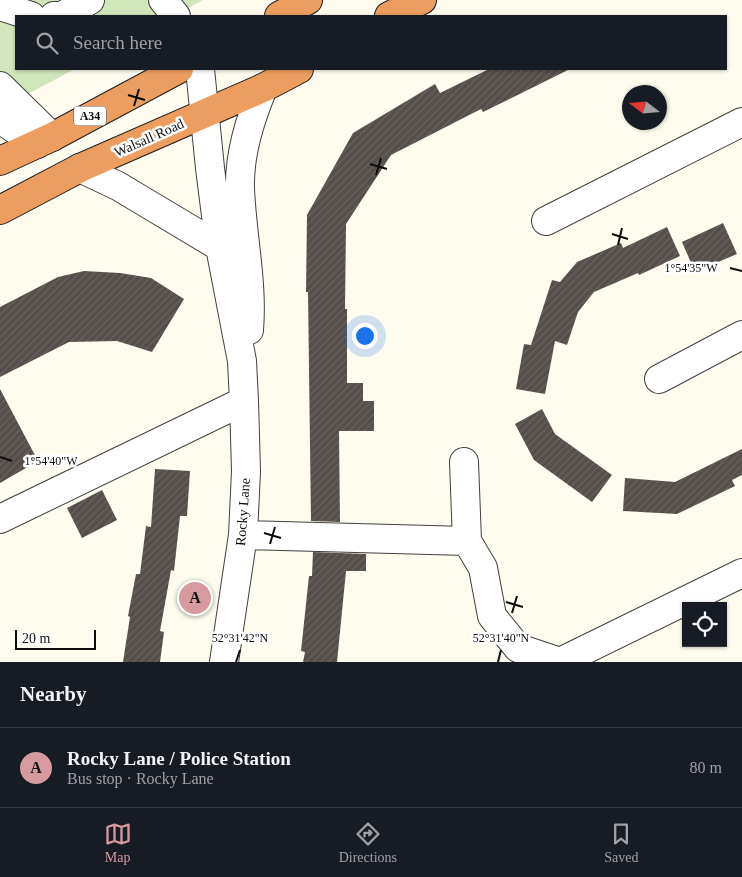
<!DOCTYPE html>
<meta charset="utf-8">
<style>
:root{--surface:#171b24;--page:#242831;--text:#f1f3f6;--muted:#9ea1a6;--line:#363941;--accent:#d69a9f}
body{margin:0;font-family:Georgia,serif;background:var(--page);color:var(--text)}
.controls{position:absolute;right:15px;bottom:15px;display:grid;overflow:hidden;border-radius:0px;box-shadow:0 1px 4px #0004}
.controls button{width:45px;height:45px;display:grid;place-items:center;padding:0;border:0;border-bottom:1px solid var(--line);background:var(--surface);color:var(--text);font:25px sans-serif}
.compass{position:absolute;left:622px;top:85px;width:45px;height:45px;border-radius:50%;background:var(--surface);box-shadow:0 1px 4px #0004;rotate:286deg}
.scale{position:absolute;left:15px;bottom:12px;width:81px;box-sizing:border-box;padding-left:5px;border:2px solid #0d0d0d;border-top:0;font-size:14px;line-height:18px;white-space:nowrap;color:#0d0d0d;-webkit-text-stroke:4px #fff;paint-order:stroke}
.you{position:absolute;left:364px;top:335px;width:18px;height:18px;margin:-12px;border:4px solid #fff;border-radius:50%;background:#1a73e8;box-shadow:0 0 0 8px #1a73e833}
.badge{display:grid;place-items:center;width:32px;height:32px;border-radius:50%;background:var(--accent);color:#111;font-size:16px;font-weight:700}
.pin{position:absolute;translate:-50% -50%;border:2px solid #fff;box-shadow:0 1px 5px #0006}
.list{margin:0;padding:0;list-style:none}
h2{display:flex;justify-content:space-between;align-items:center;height:65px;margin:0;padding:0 20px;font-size:21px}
h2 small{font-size:16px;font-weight:400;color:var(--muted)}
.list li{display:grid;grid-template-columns:32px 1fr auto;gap:15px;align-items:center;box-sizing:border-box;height:80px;padding:0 20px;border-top:1px solid var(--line)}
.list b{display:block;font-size:19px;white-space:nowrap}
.list p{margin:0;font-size:16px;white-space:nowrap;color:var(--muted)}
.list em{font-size:16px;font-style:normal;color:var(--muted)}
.icon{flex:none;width:28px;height:28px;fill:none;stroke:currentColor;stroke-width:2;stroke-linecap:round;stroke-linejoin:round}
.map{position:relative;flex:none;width:742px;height:662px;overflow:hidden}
.search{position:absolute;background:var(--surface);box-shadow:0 1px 4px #0004;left:15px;right:15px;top:15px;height:55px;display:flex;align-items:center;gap:12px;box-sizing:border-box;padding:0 18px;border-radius:0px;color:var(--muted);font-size:19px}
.sheet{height:145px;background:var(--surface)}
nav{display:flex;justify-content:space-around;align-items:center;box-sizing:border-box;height:70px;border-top:1px solid var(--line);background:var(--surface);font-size:14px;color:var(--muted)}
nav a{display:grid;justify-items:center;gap:2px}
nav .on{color:var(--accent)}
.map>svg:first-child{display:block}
.park{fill:#d1e6ba}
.building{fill:url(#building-hatch)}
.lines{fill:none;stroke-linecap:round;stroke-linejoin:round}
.minor-casing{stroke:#404040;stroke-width:30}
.highway-casing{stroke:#1e1e1e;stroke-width:30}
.minor{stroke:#fff;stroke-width:28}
.highway{stroke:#eb9e5f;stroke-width:28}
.ticks{fill:none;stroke:#0d0d0d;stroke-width:2}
.labels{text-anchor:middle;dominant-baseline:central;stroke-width:5;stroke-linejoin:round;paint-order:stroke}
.shield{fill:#fff;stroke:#565656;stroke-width:1}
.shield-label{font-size:12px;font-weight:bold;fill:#0d0d0d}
.street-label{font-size:14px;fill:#0d0d0d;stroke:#fff}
.ticks-label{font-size:12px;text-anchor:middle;fill:#0d0d0d;stroke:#fff;stroke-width:5;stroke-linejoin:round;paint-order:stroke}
</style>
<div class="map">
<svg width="742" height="662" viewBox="0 0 742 662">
<defs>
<pattern id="building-hatch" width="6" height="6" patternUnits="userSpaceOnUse" patternTransform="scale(1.25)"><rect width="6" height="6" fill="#554e4a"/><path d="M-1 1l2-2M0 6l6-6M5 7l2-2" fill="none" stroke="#686360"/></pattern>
</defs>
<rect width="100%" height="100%" fill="#fefbef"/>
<path class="park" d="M 0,0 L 203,0 L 173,16 L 16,16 L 16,69 L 75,69 L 5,106 L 0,102 Z"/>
<path class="building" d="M 489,69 L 570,69 L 483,112 L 481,109 L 391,155 L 346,224 L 345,309 L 347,309 L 347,383 L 363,383 L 363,401 L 374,401 L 374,431 L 339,431 L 340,522 L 311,521 L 308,292 L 306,292 L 307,215 L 353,133 L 435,84 L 440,93 Z
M 723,223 L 737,254 L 695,272 L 682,242 Z
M 667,227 L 680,256 L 639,275 L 638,273 L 594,292 L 578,312 L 567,345 L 555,341 L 545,394 L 516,389 L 524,344 L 531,345 L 552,280 L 560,282 L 577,262 L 621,243 L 623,248 Z
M 84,271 L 120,273 L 151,278 L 184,299 L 152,352 L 117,341 L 69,342 L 0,377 L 0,307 L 58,277 Z
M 0,389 L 38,461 L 0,483 Z
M 542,409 L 555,434 L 612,475 L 592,502 L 534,460 L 525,443 L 515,424 Z
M 742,449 L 742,475 L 732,480 L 735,486 L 677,514 L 623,511 L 625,478 L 675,482 Z
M 155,469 L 190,471 L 187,516 L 180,516 L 174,571 L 171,570 L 160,631 L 164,632 L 160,662 L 123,662 L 130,617 L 128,616 L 136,574 L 140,574 L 146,526 L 151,527 Z
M 102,490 L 117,520 L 82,538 L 67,508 Z
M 313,552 L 366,554 L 366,571 L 346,571 L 337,662 L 303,662 L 305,652 L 301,651 L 309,576 L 312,576 Z"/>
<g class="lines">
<defs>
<path id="minor" d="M 163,0 L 176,16
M 0,6 L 31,16
M 54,16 L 62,16 L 90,0
M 200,69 L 210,168 L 220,247 L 242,361 L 244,401 L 246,471 L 243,535 L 224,662
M 0,86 L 52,137
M 0,119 L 37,144
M 80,168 L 118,186 L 220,247
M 546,221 L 742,122
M 249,330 C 253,283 242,236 240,189 C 239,154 250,120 263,88
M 659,379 L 742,335
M 0,519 L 244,401
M 243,535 L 467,541 L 464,462
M 467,541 L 483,568 L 492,616 L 518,648 L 560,662 L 742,573"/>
<path id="highway" d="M 279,16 L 308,0
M 389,16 L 422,0
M 0,161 L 52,137 L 179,69
M 0,210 L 80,168 L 263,88 L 299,69"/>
</defs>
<use href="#minor" class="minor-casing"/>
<use href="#highway" class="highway-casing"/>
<use href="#minor" class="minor"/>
<use href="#highway" class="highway"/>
</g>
<path class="ticks" d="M 128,95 L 145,100M 134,106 L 139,89M 370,164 L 387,169M 376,175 L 381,158M 612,234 L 628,239M 618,245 L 622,228M 730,268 L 742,271M 0,457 L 12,461M 264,533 L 281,538M 270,544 L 275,527M 506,602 L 523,607M 512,613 L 517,596M 236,662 L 240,650M 498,662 L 501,650"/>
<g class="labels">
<rect class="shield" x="74" y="106.5" width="32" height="19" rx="4"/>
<g class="shield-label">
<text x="90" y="116">A34</text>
</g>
<g class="street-label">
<text transform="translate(149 138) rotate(-24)">Walsall Road</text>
<text transform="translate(243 512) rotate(-86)">Rocky Lane</text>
</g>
</g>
<g class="ticks-label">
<text x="691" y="272">1°54'35"W</text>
<text x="51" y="465">1°54'40"W</text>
<text x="240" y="642">52°31'42"N</text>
<text x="501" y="642">52°31'40"N</text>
</g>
</svg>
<div class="controls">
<button><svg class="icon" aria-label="locate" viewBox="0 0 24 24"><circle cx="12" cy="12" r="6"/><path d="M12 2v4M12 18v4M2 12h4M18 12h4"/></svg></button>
</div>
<svg class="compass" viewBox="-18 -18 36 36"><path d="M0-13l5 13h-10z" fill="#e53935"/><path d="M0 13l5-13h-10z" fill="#9ea1a6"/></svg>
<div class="scale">20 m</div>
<div class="you"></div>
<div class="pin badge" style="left:195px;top:598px">A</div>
<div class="search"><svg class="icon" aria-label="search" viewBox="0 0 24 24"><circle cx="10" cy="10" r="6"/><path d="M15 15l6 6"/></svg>Search here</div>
</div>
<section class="sheet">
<h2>Nearby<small></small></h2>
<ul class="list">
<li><span class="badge">A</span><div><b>Rocky Lane / Police Station</b><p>Bus stop · Rocky Lane</p></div><em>80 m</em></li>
</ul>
</section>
<nav>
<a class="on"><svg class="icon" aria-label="map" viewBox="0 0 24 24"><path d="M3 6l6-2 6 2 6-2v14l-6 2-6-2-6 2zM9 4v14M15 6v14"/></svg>Map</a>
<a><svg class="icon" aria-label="directions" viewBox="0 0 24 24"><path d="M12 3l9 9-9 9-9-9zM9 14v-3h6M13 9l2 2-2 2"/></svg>Directions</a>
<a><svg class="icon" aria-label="saved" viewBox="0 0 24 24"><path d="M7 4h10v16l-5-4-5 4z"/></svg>Saved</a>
</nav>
